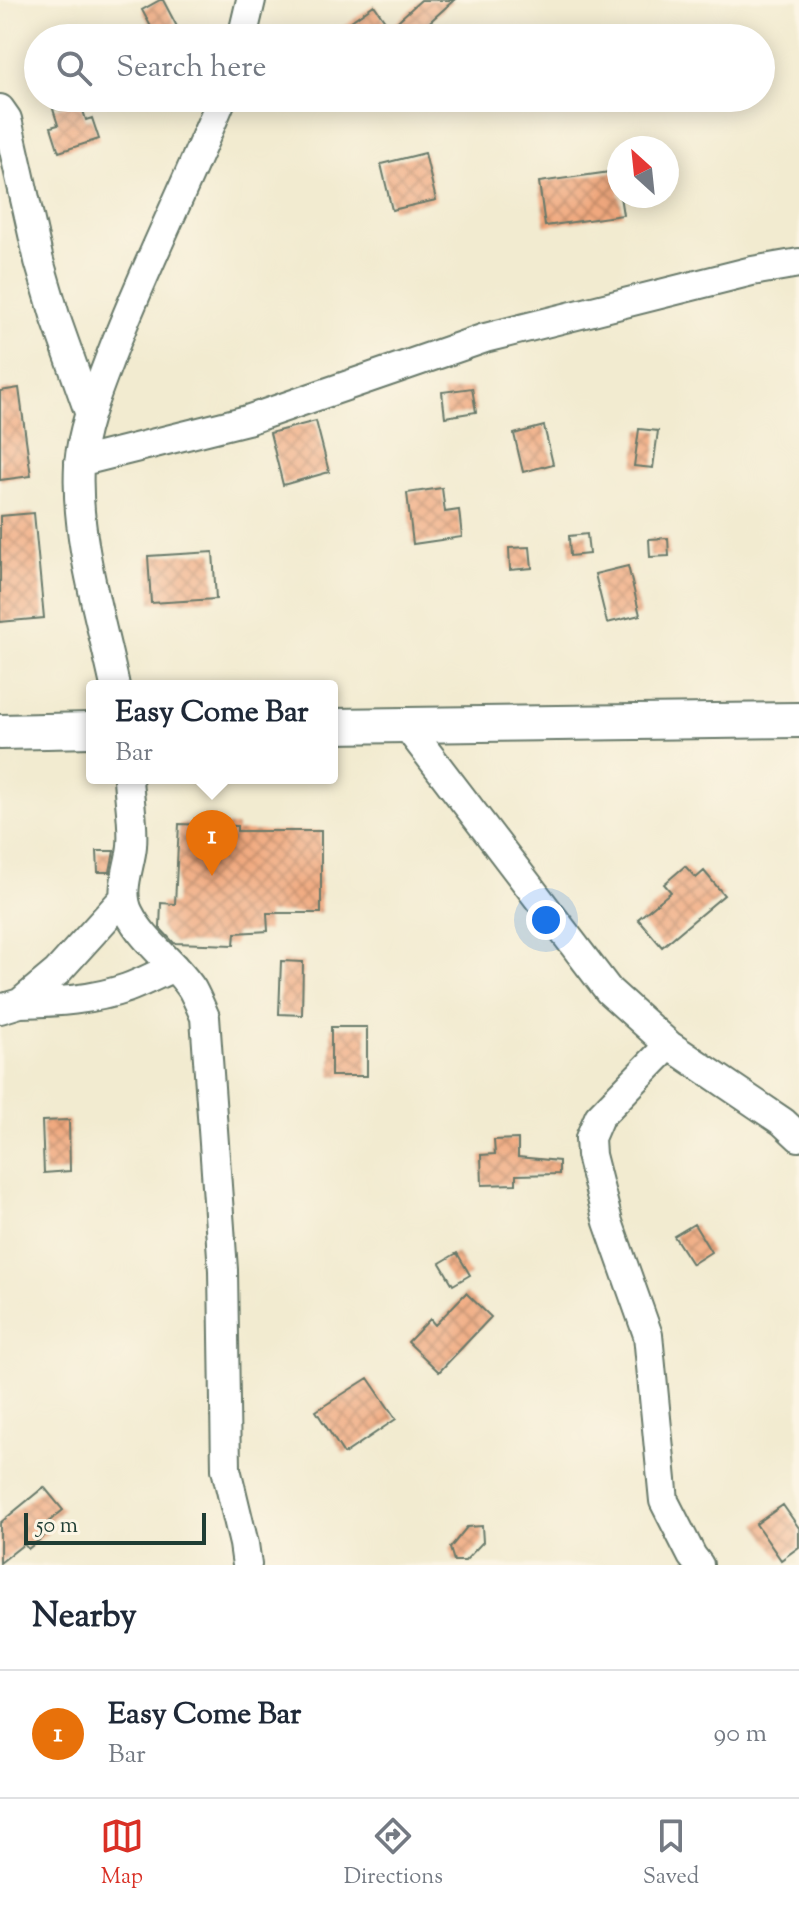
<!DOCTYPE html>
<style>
:root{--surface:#fff;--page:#f6f6f7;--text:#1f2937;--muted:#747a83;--line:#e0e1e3;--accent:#d93025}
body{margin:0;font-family:"Sorts Mill Goudy",serif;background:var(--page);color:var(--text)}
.compass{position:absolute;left:607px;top:136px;width:72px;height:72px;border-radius:50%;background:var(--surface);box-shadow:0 4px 20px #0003;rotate:333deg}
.scale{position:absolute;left:24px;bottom:20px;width:182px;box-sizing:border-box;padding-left:8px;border:4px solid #1f3d34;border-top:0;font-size:22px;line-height:28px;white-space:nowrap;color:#1f3d34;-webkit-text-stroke:6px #fcf5e5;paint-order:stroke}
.you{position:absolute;left:546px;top:920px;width:28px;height:28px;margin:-20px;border:6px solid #fff;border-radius:50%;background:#1a73e8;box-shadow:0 0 0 12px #1a73e833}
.badge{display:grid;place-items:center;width:52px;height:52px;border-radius:50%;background:var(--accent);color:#fff;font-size:26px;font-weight:700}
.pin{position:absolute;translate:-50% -66px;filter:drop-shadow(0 2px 4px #0008)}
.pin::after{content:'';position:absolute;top:42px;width:28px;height:24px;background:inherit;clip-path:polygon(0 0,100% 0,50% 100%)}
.popup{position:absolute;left:86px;top:680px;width:252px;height:104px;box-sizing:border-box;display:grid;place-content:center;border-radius:8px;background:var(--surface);filter:drop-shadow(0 2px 6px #0005);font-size:26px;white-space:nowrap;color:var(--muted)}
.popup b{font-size:30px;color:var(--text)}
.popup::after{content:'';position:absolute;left:50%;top:100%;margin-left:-16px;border:16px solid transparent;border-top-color:var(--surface)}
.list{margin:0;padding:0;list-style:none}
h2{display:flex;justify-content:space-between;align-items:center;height:104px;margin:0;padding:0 32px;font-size:34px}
h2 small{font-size:26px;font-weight:400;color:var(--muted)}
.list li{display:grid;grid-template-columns:52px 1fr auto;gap:24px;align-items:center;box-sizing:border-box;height:128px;padding:0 32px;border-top:2px solid var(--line)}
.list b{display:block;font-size:30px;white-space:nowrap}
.list p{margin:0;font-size:26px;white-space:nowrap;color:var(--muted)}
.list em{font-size:26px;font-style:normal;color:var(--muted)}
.icon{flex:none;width:44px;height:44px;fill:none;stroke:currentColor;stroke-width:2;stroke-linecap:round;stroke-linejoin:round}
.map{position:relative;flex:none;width:799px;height:1565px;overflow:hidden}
.search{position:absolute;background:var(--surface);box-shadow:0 4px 20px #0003;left:24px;right:24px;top:24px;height:88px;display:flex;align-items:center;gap:20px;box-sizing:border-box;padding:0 28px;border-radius:44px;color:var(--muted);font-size:30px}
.sheet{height:232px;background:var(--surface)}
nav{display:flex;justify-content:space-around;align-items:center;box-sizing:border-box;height:112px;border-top:2px solid var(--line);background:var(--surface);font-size:22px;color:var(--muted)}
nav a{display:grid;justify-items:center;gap:4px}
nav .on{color:var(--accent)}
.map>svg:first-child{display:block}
.building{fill:url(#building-cross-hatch)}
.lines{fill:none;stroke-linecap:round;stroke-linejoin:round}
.minor-casing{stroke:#697a6b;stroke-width:32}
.major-casing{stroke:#697a6b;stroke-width:38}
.minor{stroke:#fff;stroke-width:28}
.major{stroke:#fff;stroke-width:34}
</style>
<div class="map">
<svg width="799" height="1565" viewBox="0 0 799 1565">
<defs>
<pattern id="building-cross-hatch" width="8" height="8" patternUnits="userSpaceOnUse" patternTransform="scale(2)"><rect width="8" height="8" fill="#f0a87e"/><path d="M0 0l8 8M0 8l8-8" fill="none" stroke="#c28a68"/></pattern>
</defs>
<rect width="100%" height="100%" fill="#fcf5e5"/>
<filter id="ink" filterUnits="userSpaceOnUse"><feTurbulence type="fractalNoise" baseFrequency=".0125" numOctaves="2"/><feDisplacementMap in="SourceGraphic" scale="16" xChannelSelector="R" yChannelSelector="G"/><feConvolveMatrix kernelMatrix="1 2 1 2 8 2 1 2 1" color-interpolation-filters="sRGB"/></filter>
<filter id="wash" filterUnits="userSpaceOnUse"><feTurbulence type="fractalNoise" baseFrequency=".006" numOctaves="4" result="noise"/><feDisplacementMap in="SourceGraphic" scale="32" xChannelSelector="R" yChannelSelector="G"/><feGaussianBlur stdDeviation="1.8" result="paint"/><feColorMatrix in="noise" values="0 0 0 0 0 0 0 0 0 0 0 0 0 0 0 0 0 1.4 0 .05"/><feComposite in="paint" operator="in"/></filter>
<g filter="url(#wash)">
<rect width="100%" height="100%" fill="#f2ebd0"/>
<g id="blocks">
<path class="building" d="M 160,0 L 163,0 L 183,38 L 157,38 L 142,10 Z
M 421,0 L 454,0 L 412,38 L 327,38 L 374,5 L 390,28 Z
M 80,101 L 86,120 L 92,118 L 99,139 L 59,152 L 51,127 L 58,125 L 53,109 Z
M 425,153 L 436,200 L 392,210 L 381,164 Z
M 617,171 L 619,196 L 620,196 L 623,215 L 545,226 L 539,182 Z
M 19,388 L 31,476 L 0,480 L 0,391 Z
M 472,388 L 476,412 L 445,417 L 442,392 Z
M 316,421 L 329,472 L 283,485 L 270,433 Z
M 544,426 L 553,464 L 523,472 L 514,434 Z
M 639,429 L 658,431 L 653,468 L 634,466 Z
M 442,488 L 445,512 L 459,510 L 462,537 L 413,544 L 407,493 Z
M 34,513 L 44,618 L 0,622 L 0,516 Z
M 587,534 L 589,554 L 570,556 L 569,536 Z
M 668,538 L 669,556 L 650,557 L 649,539 Z
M 530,547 L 532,568 L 510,570 L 509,548 Z
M 213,552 L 216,599 L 151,603 L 148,556 Z
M 628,566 L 640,615 L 607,623 L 595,574 Z
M 179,824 L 237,826 L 237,831 L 321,831 L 321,913 L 267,913 L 268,931 L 235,933 L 234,945 L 174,943 L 160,928 L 161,903 L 175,904 Z
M 97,851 L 114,851 L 110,872 L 98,872 Z
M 685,866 L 696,878 L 704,871 L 724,895 L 662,947 L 638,919 L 671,892 L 664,884 Z
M 281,961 L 303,962 L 302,1015 L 279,1014 Z
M 331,1027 L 367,1027 L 367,1076 L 331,1076 Z
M 69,1120 L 70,1171 L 44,1173 L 42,1121 Z
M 518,1139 L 518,1157 L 559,1161 L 559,1174 L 516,1175 L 516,1184 L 482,1185 L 481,1155 L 495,1154 L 494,1140 Z
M 694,1224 L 711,1252 L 692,1264 L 674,1236 Z
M 457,1253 L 470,1275 L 453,1285 L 440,1263 Z
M 466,1293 L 491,1317 L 439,1372 L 408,1342 L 430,1319 L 435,1325 Z
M 368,1378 L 396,1419 L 344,1454 L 316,1411 Z
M 44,1487 L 63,1510 L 47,1523 L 53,1529 L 28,1549 L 24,1544 L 0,1563 L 0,1523 Z
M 783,1505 L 799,1528 L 799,1547 L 781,1560 L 756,1524 Z
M 482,1526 L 483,1542 L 465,1561 L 454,1561 L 450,1548 L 467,1527 Z"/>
</g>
</g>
<g filter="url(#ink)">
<use href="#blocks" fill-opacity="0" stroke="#697a6b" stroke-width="2"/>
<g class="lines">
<defs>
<path id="minor" d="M 242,38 L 251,0
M 0,109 L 7,119 L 39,261 L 56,319 L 89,412
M 79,462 L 247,420 L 485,338 L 752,271 L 799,263
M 115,686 C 100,615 75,538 79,465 C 82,427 98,390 111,355 C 145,267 187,184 222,98
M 406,725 L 609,991 L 669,1045 L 783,1122 L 799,1137
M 128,778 C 129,800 134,824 132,846 C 130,868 118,891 129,913 C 144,943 173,961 192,989 C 197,998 201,1008 205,1017 L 223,1270 L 226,1469 L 244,1544 L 247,1565
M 20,1003 C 56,1002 93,1000 127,988 C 143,982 158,974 174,967
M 0,1009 L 20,1003 L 57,972 L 124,898
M 669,1045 L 599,1117 L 590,1138 L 591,1155 L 608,1222 L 648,1335 L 664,1501 L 692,1556 L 699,1565"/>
<path id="major" d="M 332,726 L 799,720
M 0,732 L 92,730"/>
</defs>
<use href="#minor" class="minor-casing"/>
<use href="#major" class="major-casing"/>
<use href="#minor" class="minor"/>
<use href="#major" class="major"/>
</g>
</g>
</svg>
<svg class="compass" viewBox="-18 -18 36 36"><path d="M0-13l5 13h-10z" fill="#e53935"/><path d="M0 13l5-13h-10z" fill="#747a83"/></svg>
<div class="scale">50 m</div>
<div class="you"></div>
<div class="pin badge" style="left:212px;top:876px;background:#e8710a">1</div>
<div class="popup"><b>Easy Come Bar</b>Bar</div>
<div class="search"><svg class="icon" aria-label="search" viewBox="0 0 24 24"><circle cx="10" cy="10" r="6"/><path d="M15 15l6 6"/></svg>Search here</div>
</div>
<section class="sheet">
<h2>Nearby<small></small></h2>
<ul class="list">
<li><span class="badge" style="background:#e8710a">1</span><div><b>Easy Come Bar</b><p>Bar</p></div><em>90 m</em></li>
</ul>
</section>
<nav>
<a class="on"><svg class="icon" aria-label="map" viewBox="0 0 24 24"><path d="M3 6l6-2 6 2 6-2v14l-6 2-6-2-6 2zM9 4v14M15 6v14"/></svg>Map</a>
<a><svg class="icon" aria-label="directions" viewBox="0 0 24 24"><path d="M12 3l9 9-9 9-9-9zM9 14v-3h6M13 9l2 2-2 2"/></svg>Directions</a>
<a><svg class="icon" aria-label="saved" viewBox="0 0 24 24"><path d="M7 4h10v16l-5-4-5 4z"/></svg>Saved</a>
</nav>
